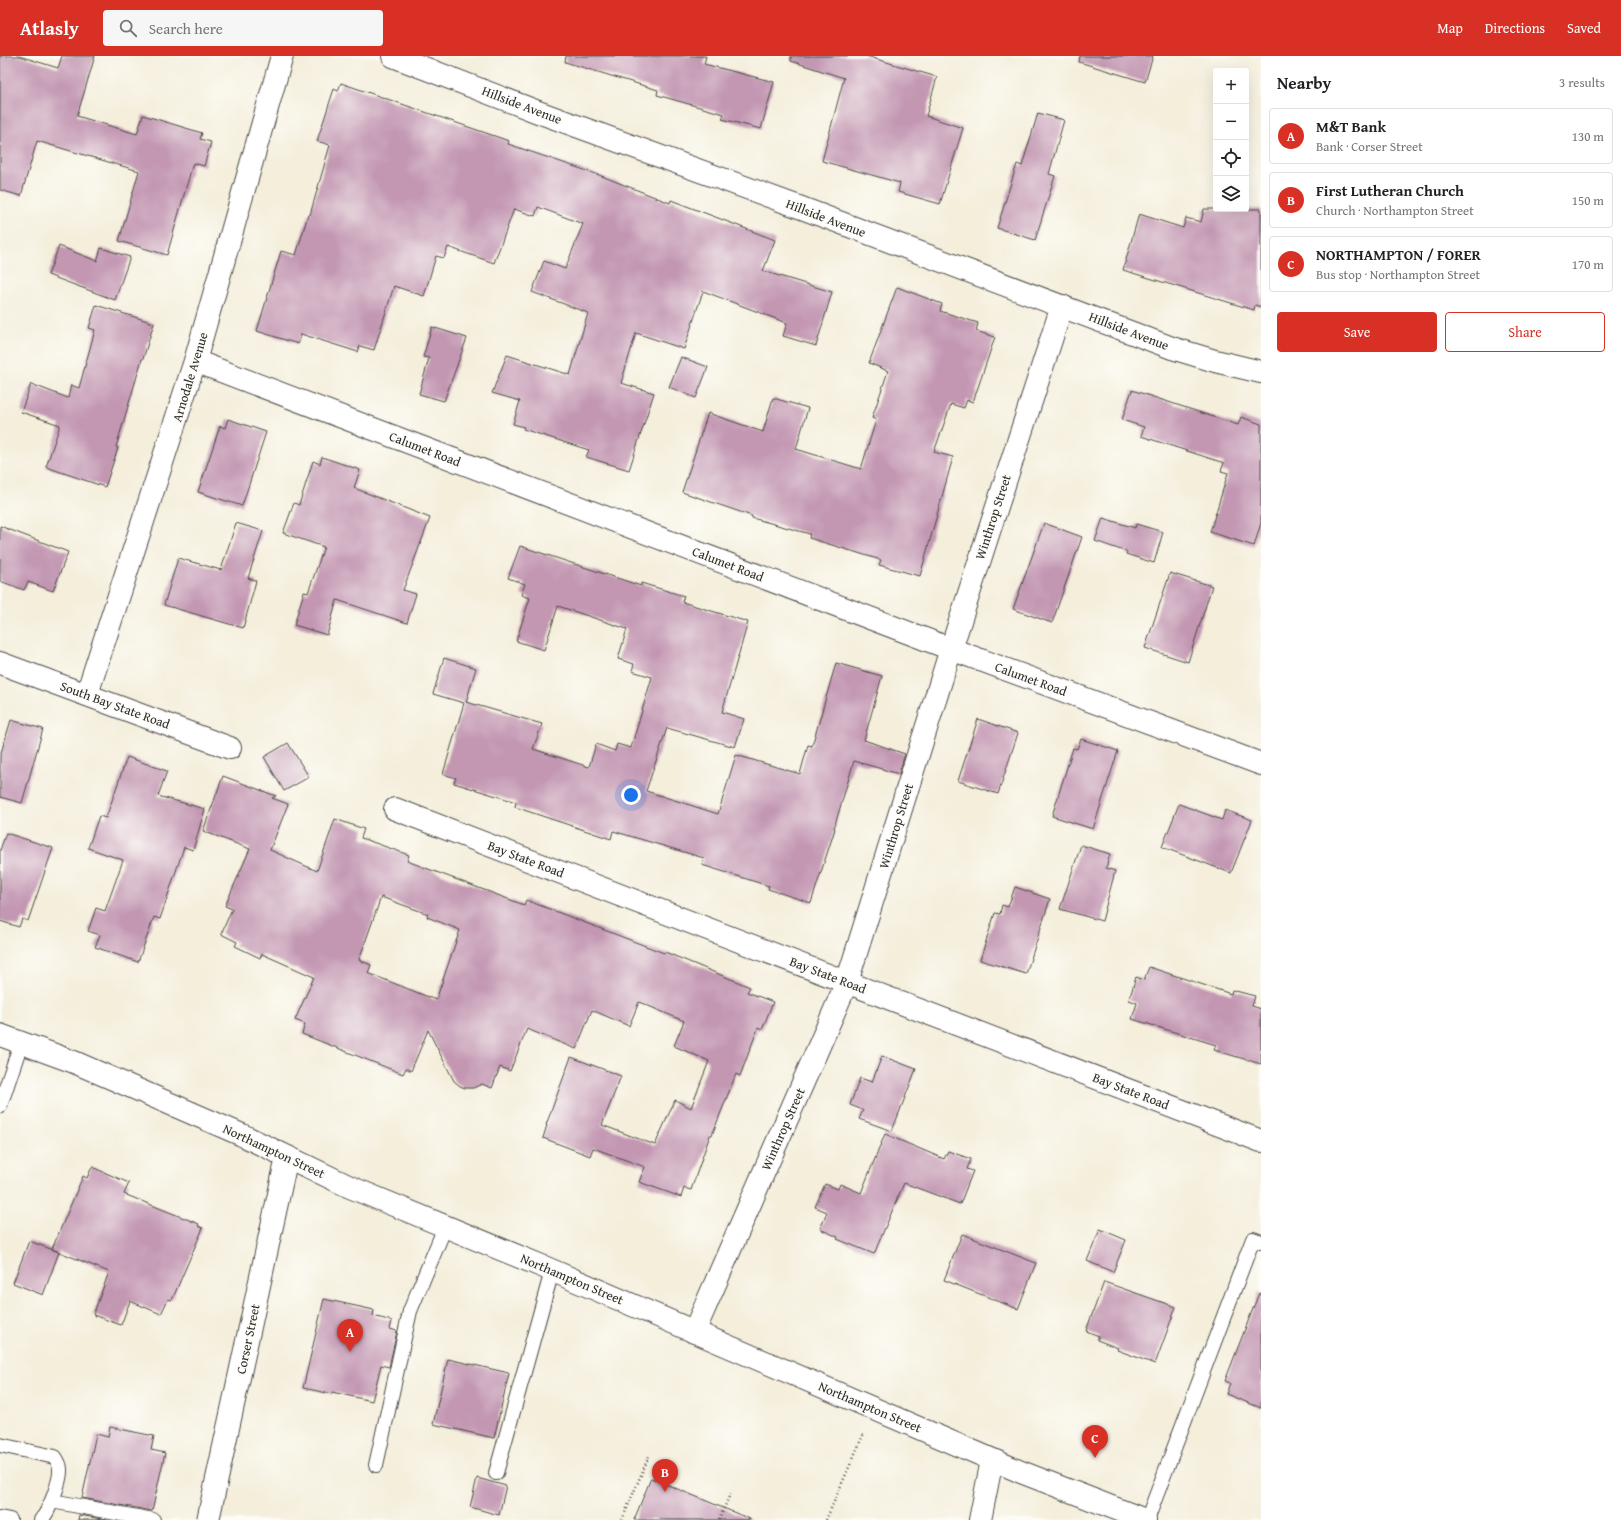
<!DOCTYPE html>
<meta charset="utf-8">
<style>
:root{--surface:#fff;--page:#f6f6f6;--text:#202124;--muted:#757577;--line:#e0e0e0;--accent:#d93025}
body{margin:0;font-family:"Gentium Book Plus",serif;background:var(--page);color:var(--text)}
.controls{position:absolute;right:12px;top:12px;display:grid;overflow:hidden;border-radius:4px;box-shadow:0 4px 16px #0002}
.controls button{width:36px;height:36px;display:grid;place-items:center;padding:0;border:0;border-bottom:1px solid var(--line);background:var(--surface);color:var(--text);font:20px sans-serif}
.you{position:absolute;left:631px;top:739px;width:14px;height:14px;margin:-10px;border:3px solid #fff;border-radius:50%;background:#1a73e8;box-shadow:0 0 0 6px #1a73e833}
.badge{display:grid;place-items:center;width:26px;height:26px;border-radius:50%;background:var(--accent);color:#fff;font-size:13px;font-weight:700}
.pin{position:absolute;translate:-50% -33px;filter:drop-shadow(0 1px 2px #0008)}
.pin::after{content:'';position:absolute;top:21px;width:14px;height:12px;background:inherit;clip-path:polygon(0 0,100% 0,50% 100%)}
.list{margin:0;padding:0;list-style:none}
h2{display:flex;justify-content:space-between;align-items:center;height:52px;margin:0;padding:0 16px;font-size:17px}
h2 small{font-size:13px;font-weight:400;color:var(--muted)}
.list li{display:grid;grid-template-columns:26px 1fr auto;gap:12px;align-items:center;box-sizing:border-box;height:56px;margin:0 8px 8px;padding:0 8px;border:1px solid var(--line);border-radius:4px}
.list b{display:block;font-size:15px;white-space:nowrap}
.list p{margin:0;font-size:13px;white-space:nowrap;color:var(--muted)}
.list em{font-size:13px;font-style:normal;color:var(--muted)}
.actions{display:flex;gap:8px;padding:12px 16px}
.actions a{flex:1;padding:9px 0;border:1px solid var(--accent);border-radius:4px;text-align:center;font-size:14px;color:var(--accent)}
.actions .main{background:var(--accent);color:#fff}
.icon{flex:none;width:22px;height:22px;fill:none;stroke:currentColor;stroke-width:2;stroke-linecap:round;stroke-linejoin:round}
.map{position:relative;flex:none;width:1261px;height:1464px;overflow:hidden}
header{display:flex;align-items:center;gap:24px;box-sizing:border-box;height:56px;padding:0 20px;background:var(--accent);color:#fff}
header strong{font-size:19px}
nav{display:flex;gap:22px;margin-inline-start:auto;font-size:14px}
.search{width:280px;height:36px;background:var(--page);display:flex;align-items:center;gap:10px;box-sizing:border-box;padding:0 14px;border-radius:4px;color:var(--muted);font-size:15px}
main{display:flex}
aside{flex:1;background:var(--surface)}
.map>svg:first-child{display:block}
.building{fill:#c397b2;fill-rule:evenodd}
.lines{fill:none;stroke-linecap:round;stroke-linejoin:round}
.lane-casing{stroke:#494845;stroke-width:16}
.street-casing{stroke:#494845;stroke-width:24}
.secondary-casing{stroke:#494845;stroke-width:24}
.primary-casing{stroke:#494845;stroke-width:24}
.path{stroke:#494845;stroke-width:2.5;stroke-dasharray:1 3;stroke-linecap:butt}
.lane{stroke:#fff;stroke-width:14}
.street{stroke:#fff;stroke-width:22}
.secondary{stroke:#fff;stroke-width:22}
.primary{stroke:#fff;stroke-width:22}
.labels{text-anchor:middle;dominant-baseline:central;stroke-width:3;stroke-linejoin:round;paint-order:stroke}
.street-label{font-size:13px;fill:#2b2b2b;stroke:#fdfcf7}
</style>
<header>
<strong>Atlasly</strong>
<div class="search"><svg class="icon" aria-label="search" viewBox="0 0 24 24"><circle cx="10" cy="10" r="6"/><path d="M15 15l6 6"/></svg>Search here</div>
<nav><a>Map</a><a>Directions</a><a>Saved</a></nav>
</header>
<main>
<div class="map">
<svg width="1261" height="1464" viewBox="0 0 1261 1464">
<rect width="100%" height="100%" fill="#fdfcf7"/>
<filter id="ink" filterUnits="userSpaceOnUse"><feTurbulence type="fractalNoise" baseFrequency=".025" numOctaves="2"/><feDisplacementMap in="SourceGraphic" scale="8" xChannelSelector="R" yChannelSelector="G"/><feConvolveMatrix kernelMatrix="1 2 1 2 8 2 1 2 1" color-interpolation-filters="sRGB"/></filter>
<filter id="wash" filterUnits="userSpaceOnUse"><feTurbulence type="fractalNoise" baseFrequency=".012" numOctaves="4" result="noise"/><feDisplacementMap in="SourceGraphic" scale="16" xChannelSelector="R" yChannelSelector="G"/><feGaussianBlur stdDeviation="0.9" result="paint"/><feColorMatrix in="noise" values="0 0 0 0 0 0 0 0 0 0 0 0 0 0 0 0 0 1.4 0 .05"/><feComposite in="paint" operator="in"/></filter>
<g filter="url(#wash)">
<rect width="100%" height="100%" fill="#f4eedb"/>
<g id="blocks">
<path class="building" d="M 0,0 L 19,0 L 58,12 L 62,0 L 95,0 L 77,60 L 137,78 L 143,59 L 202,77 L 200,83 L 211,86 L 204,110 L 193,107 L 167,199 L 119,185 L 139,115 L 37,85 L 21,140 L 0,134 Z
M 566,0 L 706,0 L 704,8 L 774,26 L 761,73 L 722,63 L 724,58 L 657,39 L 658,34 L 565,6 Z
M 791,0 L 866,0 L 937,21 L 926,60 L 963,72 L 940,148 L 898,136 L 900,127 L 822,105 L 844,22 L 791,5 Z
M 1080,0 L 1153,0 L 1145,26 L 1079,6 Z
M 341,27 L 509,85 L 508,88 L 599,119 L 670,147 L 671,144 L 775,184 L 763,215 L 832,236 L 816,290 L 783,280 L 787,267 L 703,235 L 684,293 L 636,277 L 621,327 L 654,337 L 629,414 L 586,401 L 589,394 L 523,373 L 524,371 L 513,368 L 520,345 L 492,337 L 507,299 L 570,319 L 588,257 L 532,236 L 544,205 L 565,213 L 583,168 L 538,151 L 535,160 L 514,153 L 494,207 L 448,191 L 444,202 L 436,200 L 424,240 L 394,230 L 374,294 L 360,290 L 358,296 L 301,278 L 298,288 L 257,275 L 281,195 L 296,199 L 308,159 L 310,159 L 330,89 L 317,85 L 334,33 L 338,35 Z
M 1038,57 L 1064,64 L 1049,118 L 1055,120 L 1035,184 L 997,172 L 1017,108 L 1022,110 Z
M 1204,153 L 1261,153 L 1261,251 L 1255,249 L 1254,254 L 1123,214 L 1139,158 L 1183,172 L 1186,162 L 1201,166 Z
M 59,190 L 97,205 L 101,192 L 130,201 L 115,244 L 48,219 Z
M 897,231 L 942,248 L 940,255 L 978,267 L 976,275 L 995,281 L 973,346 L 967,344 L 964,352 L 951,348 L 934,396 L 953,401 L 920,520 L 879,509 L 881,504 L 809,482 L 810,478 L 752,462 L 752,460 L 682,436 L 708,357 L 763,376 L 773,342 L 808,352 L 796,393 L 861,413 L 876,364 L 872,362 L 888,315 L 869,307 Z
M 96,249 L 154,267 L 143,303 L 142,303 L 116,391 L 118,392 L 105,431 L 46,411 L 60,369 L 21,356 L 31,328 L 68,342 L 71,329 L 79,332 L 95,274 L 89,272 Z
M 432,271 L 467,282 L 444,345 L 419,338 L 429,302 L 423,301 Z
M 681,301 L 708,311 L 696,342 L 669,331 Z
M 1132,334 L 1238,369 L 1241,361 L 1261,368 L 1261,467 L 1254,490 L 1210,476 L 1228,417 L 1221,415 L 1224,407 L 1141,380 L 1144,371 L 1122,364 Z
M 228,363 L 266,376 L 242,450 L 198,436 L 220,370 L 225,372 Z
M 322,401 L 360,414 L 354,432 L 430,462 L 403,534 L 416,538 L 407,567 L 337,544 L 327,579 L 294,569 L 304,536 L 308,537 L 324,491 L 283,477 L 294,447 L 299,449 L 313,405 L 320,408 Z
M 1103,462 L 1135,472 L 1136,468 L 1163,476 L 1154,507 L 1126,498 L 1127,496 L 1095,485 Z
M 236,467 L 263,475 L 248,522 L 256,525 L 243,572 L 164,549 L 178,502 L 221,514 Z
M 1044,467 L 1082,481 L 1052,567 L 1013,553 Z
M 0,470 L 68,496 L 53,535 L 28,526 L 24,534 L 0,525 Z
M 520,490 L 641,530 L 641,527 L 684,540 L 682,546 L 748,566 L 722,656 L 744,663 L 735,691 L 667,672 L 646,735 L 718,758 L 736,699 L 800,718 L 808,689 L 812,690 L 836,607 L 882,620 L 864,684 L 905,698 L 899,718 L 854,705 L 834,772 L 835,773 L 811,847 L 768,833 L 769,830 L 702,809 L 704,802 L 613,775 L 611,783 L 515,751 L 516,746 L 454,727 L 456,722 L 443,718 L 464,647 L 433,638 L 444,602 L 476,612 L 466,646 L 542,668 L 533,693 L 589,711 L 596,688 L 615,695 L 617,688 L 631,692 L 652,621 L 632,615 L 634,608 L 618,603 L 627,573 L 558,550 L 544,594 L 516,585 L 530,542 L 521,539 L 525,528 L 508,522 Z
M 1170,517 L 1212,530 L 1188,606 L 1145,592 Z
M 978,663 L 1018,677 L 998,738 L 958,725 Z
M 11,664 L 43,673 L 22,747 L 0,741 L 0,700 Z
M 1081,683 L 1118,695 L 1093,773 L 1052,760 L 1073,692 L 1077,693 Z
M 288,687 L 309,721 L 284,735 L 264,701 Z
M 127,701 L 167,715 L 158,740 L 205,753 L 193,794 L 184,791 L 160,863 L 154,861 L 138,906 L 95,891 L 100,879 L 88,875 L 96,852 L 105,855 L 123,804 L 88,792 L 99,760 L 106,762 Z
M 223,720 L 276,740 L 272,742 L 288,748 L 270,794 L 317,815 L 335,763 L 364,773 L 361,782 L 409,799 L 407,805 L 524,849 L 526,844 L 664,897 L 665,896 L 750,931 L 747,936 L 773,946 L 762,974 L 758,972 L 740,1020 L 736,1018 L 712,1079 L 710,1079 L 691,1134 L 684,1132 L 681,1141 L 639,1126 L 645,1111 L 593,1092 L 590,1100 L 543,1082 L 547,1069 L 546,1069 L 571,1001 L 621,1020 L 602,1069 L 655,1089 L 675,1044 L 691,1052 L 709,1005 L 674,990 L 684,965 L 639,946 L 629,970 L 592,954 L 576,993 L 527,973 L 510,1015 L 500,1011 L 492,1032 L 482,1028 L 473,1032 L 465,1032 L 460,1030 L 454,1025 L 428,974 L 411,1015 L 406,1012 L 403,1018 L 302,978 L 305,968 L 295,964 L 314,921 L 262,898 L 260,902 L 235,890 L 237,886 L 221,878 L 232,853 L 225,850 L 250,793 L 203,775 ZM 381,841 L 428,858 L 427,861 L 460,874 L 436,944 L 368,917 L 371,909 L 359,904 Z
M 1179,748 L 1222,764 L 1225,754 L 1252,764 L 1231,817 L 1162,791 Z
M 6,777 L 53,792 L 28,865 L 22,863 L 19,871 L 0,865 L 0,794 Z
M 1081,789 L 1110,798 L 1106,812 L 1115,815 L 1102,865 L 1060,853 Z
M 1015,831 L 1050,843 L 1026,918 L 980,904 L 995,857 L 1000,858 L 1002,849 L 1008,851 Z
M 1149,911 L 1231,938 L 1232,934 L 1255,940 L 1252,950 L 1261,953 L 1261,1008 L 1214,994 L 1216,989 L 1132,963 L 1137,947 L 1129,944 L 1136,921 L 1144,924 Z
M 882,1000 L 916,1013 L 892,1075 L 859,1063 L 863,1054 L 850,1049 L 860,1022 L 872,1026 Z
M 885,1078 L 944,1103 L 948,1095 L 971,1103 L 967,1113 L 973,1115 L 960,1148 L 904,1127 L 874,1198 L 837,1183 L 838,1181 L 820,1173 L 827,1156 L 815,1151 L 825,1128 L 838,1133 L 840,1128 L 861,1137 Z
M 92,1111 L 129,1127 L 124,1138 L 199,1168 L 198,1170 L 203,1172 L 172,1244 L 168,1243 L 161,1258 L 130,1245 L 121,1269 L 93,1259 L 109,1216 L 52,1193 L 83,1120 L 87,1122 Z
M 1100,1173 L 1126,1184 L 1113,1216 L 1087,1205 Z
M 962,1178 L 1036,1207 L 1018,1253 L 944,1224 Z
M 29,1185 L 59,1196 L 43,1239 L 13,1227 Z
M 1104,1226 L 1176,1251 L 1155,1308 L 1117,1294 L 1118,1292 L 1097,1284 L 1099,1280 L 1086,1275 Z
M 1259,1237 L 1261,1237 L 1261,1352 L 1226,1338 L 1230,1327 L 1225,1325 Z
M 324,1243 L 374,1254 L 373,1260 L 392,1265 L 390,1273 L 397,1275 L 389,1311 L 381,1309 L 372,1345 L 332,1336 L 332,1338 L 303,1332 Z
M 448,1303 L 509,1317 L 494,1382 L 433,1368 Z
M 110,1371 L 154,1380 L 151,1394 L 165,1397 L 152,1455 L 82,1442 L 96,1378 L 108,1381 Z
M 477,1422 L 506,1430 L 499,1459 L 470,1451 Z
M 651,1422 L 750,1463 L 750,1464 L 634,1464 Z
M 79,1459 L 107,1464 L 78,1464 Z"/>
</g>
</g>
<g filter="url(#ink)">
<use href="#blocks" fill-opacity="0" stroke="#494845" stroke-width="1"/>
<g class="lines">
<defs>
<path id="lane" d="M 0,1050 L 21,987
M 0,1389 L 55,1401 C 57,1404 60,1409 60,1413 C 61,1424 49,1456 41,1464
M 376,1409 L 410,1255 L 445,1171
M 496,1417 L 552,1215
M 52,1445 L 153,1464
M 0,1462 L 10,1464
M 1147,1464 L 1253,1183 L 1261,1186"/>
<path id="street" d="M 195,305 L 951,593 L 1261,708
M 0,607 L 230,692
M 87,638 L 195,305 L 282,0
M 395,753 L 1261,1085
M 694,1276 L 847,926 L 951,593 L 1062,250
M 208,1464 L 287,1101
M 980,1464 L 992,1404"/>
<path id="secondary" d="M 393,0 L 538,56 L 799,151 L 1172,292 L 1215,305 L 1261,316"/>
<path id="primary" d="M 0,979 L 74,1006 L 242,1079 L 350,1131 L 544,1211 L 1021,1416 L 1145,1464"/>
</defs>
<use href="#lane" class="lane-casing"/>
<use href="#street" class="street-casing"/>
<use href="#secondary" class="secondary-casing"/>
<use href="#primary" class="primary-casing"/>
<path class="path" d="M 622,1464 L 649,1400
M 719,1464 L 731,1436
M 826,1464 L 864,1377"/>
<use href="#lane" class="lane"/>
<use href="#street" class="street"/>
<use href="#secondary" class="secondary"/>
<use href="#primary" class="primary"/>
</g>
</g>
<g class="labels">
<g class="street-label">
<text transform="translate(522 49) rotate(21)">Hillside Avenue</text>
<text transform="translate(826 162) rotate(21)">Hillside Avenue</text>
<text transform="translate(1129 275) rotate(21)">Hillside Avenue</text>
<text transform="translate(190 321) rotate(-73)">Arnodale Avenue</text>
<text transform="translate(425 393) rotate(21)">Calumet Road</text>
<text transform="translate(993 461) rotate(-72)">Winthrop Street</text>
<text transform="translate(728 508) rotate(21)">Calumet Road</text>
<text transform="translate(1031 623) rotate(20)">Calumet Road</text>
<text transform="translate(115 649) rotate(20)">South Bay State Road</text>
<text transform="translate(896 770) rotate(-73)">Winthrop Street</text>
<text transform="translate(526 803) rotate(21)">Bay State Road</text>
<text transform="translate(828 919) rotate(21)">Bay State Road</text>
<text transform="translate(1131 1035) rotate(21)">Bay State Road</text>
<text transform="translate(783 1073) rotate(-66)">Winthrop Street</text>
<text transform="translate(274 1095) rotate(25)">Northampton Street</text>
<text transform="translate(572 1223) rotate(23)">Northampton Street</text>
<text transform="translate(248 1283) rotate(-78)">Corser Street</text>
<text transform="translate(870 1351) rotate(23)">Northampton Street</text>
</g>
</g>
</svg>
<div class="controls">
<button>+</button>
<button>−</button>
<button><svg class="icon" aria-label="locate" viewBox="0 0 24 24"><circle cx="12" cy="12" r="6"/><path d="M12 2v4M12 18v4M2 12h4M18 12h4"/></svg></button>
<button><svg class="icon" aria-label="layers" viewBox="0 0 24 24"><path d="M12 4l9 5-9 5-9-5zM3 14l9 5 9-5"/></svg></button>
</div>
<div class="you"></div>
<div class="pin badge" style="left:350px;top:1296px">A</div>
<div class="pin badge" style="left:665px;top:1436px">B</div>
<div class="pin badge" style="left:1095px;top:1402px">C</div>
</div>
<aside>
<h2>Nearby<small>3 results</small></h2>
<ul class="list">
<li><span class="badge">A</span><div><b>M&amp;T Bank</b><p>Bank · Corser Street</p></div><em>130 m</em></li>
<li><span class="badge">B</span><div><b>First Lutheran Church</b><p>Church · Northampton Street</p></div><em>150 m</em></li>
<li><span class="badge">C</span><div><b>NORTHAMPTON / FORER</b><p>Bus stop · Northampton Street</p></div><em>170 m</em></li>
</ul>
<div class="actions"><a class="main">Save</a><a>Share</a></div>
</aside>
</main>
